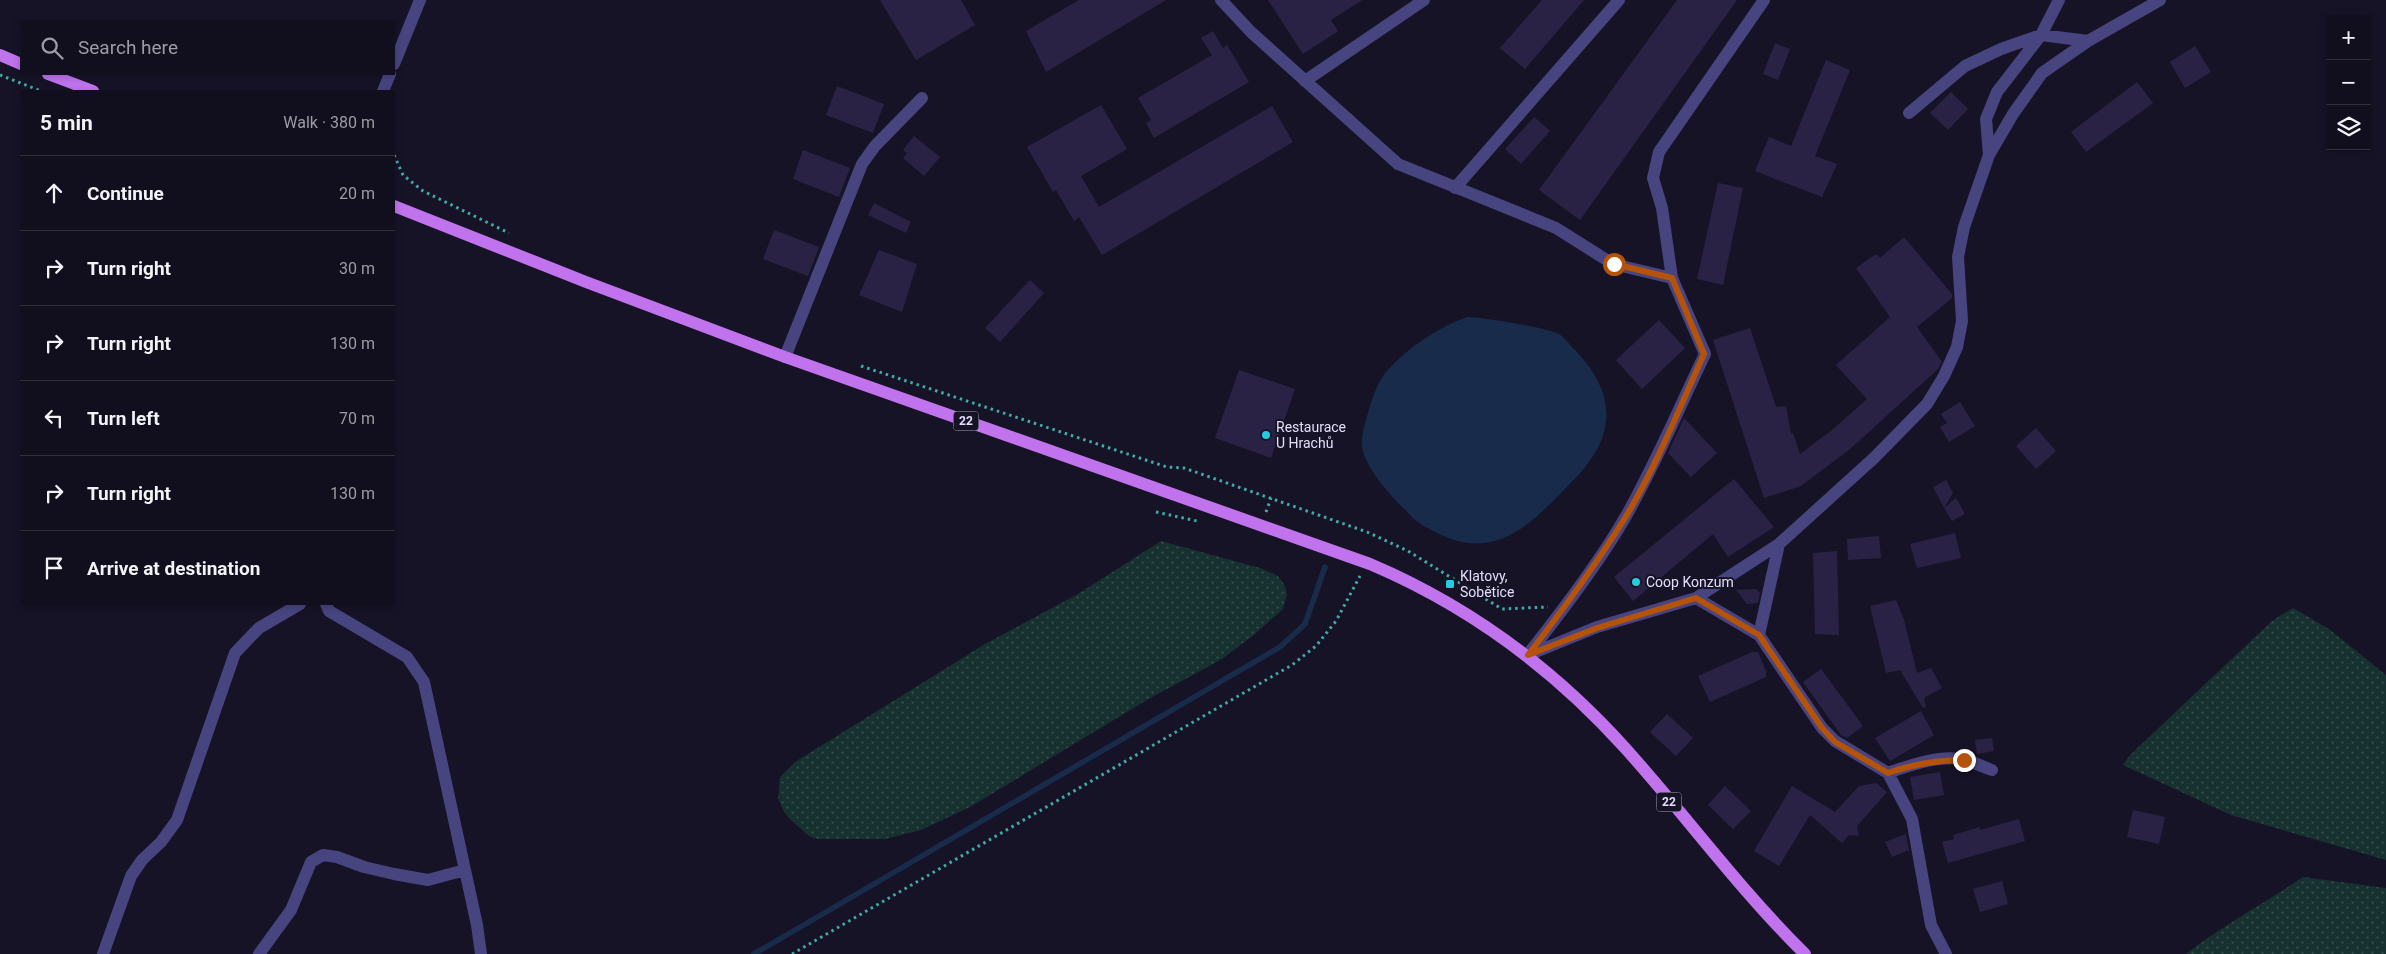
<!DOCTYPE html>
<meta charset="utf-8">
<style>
:root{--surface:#110e1d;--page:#1a1726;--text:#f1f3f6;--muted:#9c9ca4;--line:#302e3b}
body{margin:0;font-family:Roboto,sans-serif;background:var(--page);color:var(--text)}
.controls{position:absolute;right:15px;top:15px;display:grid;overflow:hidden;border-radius:0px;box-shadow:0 2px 8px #0003}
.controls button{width:45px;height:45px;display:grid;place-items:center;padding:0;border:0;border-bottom:1px solid var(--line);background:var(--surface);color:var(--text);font:25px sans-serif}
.stop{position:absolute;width:15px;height:15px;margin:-11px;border:4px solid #b45309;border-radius:50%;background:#fff}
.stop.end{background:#b45309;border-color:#fff;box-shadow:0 1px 5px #0008}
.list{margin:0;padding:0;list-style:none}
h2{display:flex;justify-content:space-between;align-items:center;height:65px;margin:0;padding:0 20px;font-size:21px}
h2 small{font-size:16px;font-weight:400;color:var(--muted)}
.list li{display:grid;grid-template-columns:32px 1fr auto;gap:15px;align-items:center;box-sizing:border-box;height:75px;padding:0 20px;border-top:1px solid var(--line)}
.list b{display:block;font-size:19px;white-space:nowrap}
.list em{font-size:16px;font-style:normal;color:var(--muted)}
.icon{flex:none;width:28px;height:28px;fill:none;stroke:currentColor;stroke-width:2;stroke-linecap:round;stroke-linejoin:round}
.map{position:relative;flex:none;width:2386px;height:954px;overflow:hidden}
.search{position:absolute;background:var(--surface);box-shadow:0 2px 8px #0003;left:20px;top:20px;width:375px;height:55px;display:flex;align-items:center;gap:12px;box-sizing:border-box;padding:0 18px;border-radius:0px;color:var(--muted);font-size:19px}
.panel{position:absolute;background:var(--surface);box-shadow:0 2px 8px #0003;left:20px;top:90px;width:375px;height:515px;border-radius:0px}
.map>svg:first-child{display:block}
.grass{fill:url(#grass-dots)}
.water{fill:#182b4b}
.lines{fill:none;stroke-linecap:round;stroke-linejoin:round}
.stream{stroke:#182b4b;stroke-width:5.5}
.building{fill:#2a2245}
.path{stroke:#40aca7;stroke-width:3;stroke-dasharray:2.5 4;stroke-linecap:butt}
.minor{stroke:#484480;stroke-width:12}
.major{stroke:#c173ed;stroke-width:12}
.route{stroke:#b45309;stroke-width:6}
.poi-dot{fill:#22cce2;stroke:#171327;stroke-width:2}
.labels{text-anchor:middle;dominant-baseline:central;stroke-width:4;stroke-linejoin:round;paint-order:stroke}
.shield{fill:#171327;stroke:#a4a1bb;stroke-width:1}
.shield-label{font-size:12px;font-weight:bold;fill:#e1defb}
.poi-label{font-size:14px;fill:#e1defb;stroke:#171327;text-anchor:start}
</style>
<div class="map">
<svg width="2386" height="954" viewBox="0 0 2386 954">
<defs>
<pattern id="grass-dots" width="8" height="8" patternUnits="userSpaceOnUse" patternTransform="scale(1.25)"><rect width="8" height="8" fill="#173030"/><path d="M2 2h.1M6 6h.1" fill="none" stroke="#384e4f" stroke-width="1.8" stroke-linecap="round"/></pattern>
</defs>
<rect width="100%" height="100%" fill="#171327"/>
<path class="grass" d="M 1161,541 L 1260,568 L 1278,576 L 1285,586 L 1287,594 L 1283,609 L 1255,634 L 1222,659 L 1145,701 L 970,807 L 921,830 L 885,839 L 817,839 L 809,836 L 791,820 L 784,812 L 778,798 L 780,777 L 795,762 L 985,644 L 1078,594 Z
M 2293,608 L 2329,629 L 2386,675 L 2386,860 L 2231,815 L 2123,765 L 2130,755 L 2272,621 Z
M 2303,877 L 2386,888 L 2386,954 L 2186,954 C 2223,925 2264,904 2303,877 Z"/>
<path class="water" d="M 1467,317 C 1482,317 1548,328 1559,334 C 1564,337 1569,344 1573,348 C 1595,370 1613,399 1604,432 C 1598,456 1578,476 1561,493 C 1525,530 1491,560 1437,533 C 1426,527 1417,523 1409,514 C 1393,498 1365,469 1362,446 C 1361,436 1365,423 1368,413 C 1372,399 1377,383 1386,372 C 1408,347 1437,328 1467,317 Z"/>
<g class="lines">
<path class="stream" d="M 754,954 L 1280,647 L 1305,624 L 1325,567"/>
</g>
<path class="building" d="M 880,0 L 961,0 L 975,25 L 916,60 Z
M 1079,0 L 1166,0 L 1046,72 L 1026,31 Z
M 1268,0 L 1362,0 L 1331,20 L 1338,31 L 1303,54 Z
M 1542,0 L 1584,0 L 1525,69 L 1500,48 Z
M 1677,0 L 1737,0 L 1580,220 L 1539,190 Z
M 1213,31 L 1223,48 L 1227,45 L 1249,82 L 1154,138 L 1146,123 L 1151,120 L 1138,98 L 1212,55 L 1201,38 Z
M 1775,43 L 1790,49 L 1778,80 L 1763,74 Z
M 2195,46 L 2211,72 L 2185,88 L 2170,62 Z
M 1826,60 L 1850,70 L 1815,156 L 1837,164 L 1822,197 L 1755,171 L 1769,137 L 1791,146 Z
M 2137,82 L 2153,103 L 2086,152 L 2071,132 Z
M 837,86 L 884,104 L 873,133 L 826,115 Z
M 1951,92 L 1968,109 L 1948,130 L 1930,113 Z
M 1101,105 L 1127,149 L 1081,176 L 1099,207 L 1272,106 L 1293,142 L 1102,255 L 1079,217 L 1074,221 L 1056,190 L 1053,192 L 1027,147 Z
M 1534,117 L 1550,131 L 1521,164 L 1505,149 Z
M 914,136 L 940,157 L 924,176 L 903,158 L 907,153 L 903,150 Z
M 803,150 L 850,168 L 839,197 L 793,179 Z
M 1718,183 L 1743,188 L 1723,285 L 1697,279 Z
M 874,203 L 911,222 L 906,233 L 868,215 Z
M 774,230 L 819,247 L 808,276 L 763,259 Z
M 1904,237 L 1952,294 L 1952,298 L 1917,327 L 1942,362 L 1938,369 L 1849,450 L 1801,486 L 1764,498 L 1713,340 L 1750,328 L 1776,407 L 1786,406 L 1791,434 L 1793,433 L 1800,454 L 1832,430 L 1867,399 L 1836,365 L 1890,317 L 1856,268 L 1876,254 L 1880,258 Z
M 879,250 L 917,264 L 902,312 L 859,295 Z
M 1030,280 L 1044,293 L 1000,342 L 985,328 Z
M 1659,320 L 1685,348 L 1642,389 L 1616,360 Z
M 1239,370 L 1295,389 L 1271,458 L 1215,438 Z
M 1960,402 L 1975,426 L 1949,442 L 1940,427 L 1947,423 L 1941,414 Z
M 1684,418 L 1717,453 L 1691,477 L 1668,453 Z
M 2036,428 L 2056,451 L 2036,469 L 2016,446 Z
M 1734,479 L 1774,527 L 1728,557 L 1713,534 L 1633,601 L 1614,577 Z
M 1946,480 L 1953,493 L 1944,508 L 1933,487 Z
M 1956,498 L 1965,514 L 1952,521 L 1944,508 Z
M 1955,533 L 1961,558 L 1917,568 L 1910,544 Z
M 1879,536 L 1881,558 L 1848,560 L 1847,539 Z
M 1837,551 L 1839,635 L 1815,634 L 1813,553 Z
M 1756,589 L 1760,593 L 1758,603 L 1747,604 L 1736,590 Z
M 1896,600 L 1904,620 L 1917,673 L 1931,668 L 1942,688 L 1924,698 L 1926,707 L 1923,708 L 1900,670 L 1886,673 L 1870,606 Z
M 1752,652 L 1758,652 L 1766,671 L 1766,677 L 1710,702 L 1698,676 Z
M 1821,669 L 1863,726 L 1847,738 L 1841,735 L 1803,682 Z
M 1921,711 L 1934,735 L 1890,761 L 1875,738 Z
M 1667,714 L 1693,738 L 1676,756 L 1650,732 Z
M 1992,738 L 1994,751 L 1977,754 L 1975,740 Z
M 1940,772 L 1944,795 L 1914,800 L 1910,777 Z
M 1876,783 L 1887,792 L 1857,826 L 1859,836 L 1849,835 L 1842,843 L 1810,815 L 1779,866 L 1754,851 L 1792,786 L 1835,812 L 1859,786 Z
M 1725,786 L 1751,811 L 1733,829 L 1708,805 Z
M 2133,810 L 2165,817 L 2159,844 L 2127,837 Z
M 2019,819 L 2025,841 L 1948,863 L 1942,842 L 1954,839 L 1953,835 L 1980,827 L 1980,830 Z
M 1906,834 L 1909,850 L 1892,857 L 1885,842 Z
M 2002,881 L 2008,904 L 1980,912 L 1973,889 Z"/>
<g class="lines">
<path class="path" d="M 0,75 L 41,91
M 394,155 L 403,175 L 423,191 L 509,233
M 861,366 L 1167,467 L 1184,468 L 1367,532 L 1408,551 L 1502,609 L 1548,607
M 1156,512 L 1197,521
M 1266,512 L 1271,498
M 792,954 L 1292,665 L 1316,646 L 1336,621 L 1360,576"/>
<path class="minor" d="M 1221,0 L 1251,32 L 1398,164 L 1556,228 L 1613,264 L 1672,278 L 1705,354 C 1679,408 1656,463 1626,516 C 1599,563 1563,610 1529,653
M 394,64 L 420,0
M 1305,81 L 1424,0
M 383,91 L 390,74
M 1909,113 L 1965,66 L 2001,49 L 2041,35 L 2088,41
M 1989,155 L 1986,119 L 1997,92 L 2041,35 L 2059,0
M 1455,188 L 1619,0
M 1672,278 L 1662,208 L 1653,178 L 1659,152 L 1764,0
M 785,357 L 862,164 L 875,146 L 922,98
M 1696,598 L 1759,635 L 1822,728 L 1835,741 L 1888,773 L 1912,819 L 1931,925 L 1946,954
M 326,604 L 329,611 L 407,657 L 424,682 L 477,925 L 481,954
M 1759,635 L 1779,544
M 1528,655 L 1597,627 L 1696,598 L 1779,544 L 1874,458 L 1927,404 L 1944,376 L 1957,347 L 1962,321 L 1958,257 L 1964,227 L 1989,155 L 2013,114 L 2042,73 L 2088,41 L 2160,0
M 1888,773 C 1910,765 1942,754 1966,760 C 1975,763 1984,767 1992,770
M 103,954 L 131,876 L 142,860 L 161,842 L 177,820 L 235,653 L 259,628 L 300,604
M 259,954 L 291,910 L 311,862 L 323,855 L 337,857 L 364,867 L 394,874 L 428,880 L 465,870"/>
<path class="major" d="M 0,55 L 21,64
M 48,74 L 93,91
M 394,206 L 586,282 L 785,357 L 1370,564 C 1469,606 1554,669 1626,749 C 1687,817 1740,890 1805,954"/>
</g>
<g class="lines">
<path class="route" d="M 1614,264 L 1672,278 L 1704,354 C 1679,409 1656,467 1625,518 C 1595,566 1562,611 1528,655 L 1597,628 L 1696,598 L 1759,635 L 1822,728 L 1835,742 L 1888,773 C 1913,764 1937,760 1964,760"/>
</g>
<g class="poi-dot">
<circle cx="1266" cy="435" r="5"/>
<circle cx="1636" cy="582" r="5"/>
<rect x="1445" y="579" width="10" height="10" rx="2.5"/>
</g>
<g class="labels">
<g class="shield">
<rect x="953.5" y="411.5" width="25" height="19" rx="4"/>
<rect x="1656.5" y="792.5" width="25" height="19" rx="4"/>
</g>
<g class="shield-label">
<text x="966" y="421">22</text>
<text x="1669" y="802">22</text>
</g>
<g class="poi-label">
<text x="1276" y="427">Restaurace<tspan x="1276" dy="16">U Hrachů</tspan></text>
<text x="1460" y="576">Klatovy,<tspan x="1460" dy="16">Sobětice</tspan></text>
<text x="1646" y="582">Coop Konzum</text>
</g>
</g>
</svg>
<div class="controls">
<button>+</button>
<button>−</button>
<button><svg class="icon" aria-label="layers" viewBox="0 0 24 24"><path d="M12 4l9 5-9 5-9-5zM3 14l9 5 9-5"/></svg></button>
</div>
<div class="stop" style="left:1614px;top:264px"></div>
<div class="stop end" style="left:1964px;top:760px"></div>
<div class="search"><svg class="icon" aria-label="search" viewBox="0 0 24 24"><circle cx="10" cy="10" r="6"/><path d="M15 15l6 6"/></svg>Search here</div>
<section class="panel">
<h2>5 min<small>Walk · 380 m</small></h2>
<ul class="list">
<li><svg class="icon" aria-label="ahead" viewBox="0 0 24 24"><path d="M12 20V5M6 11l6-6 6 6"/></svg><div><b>Continue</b></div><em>20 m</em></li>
<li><svg class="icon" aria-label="right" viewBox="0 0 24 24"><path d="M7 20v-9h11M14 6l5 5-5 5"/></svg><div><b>Turn right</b></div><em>30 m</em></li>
<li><svg class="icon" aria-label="right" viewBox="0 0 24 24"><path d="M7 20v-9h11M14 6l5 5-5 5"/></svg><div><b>Turn right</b></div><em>130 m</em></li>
<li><svg class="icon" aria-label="left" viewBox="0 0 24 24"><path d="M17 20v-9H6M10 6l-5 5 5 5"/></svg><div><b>Turn left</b></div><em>70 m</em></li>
<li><svg class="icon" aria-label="right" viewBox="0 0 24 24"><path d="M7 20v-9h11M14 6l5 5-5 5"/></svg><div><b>Turn right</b></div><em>130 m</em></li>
<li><svg class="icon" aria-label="arrive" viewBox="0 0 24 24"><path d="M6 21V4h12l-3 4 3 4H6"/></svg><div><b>Arrive at destination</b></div></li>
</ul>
</section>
</div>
